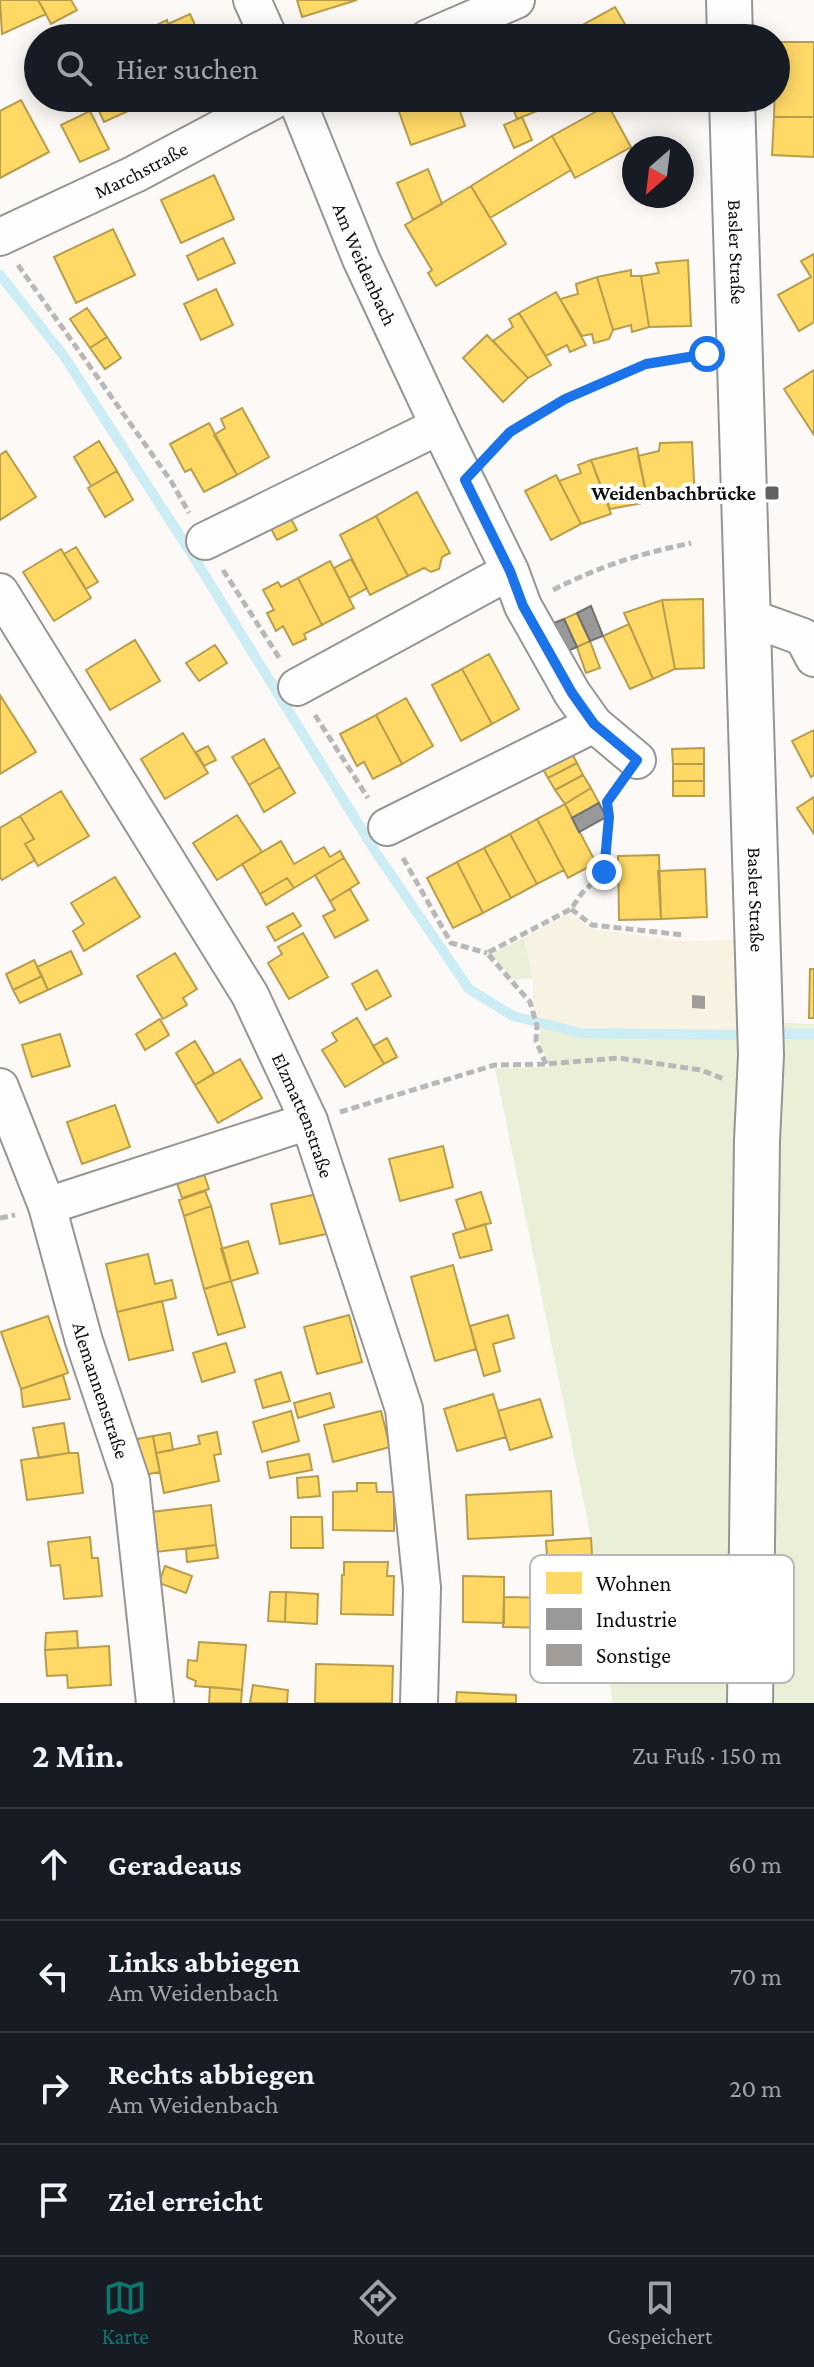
<!DOCTYPE html>
<html lang="de">
<meta charset="utf-8">
<style>
:root{--surface:#171b24;--page:#242831;--text:#f1f3f6;--muted:#9ea1a6;--line:#363941;--accent:#0f766e}
body{margin:0;font-family:"Crimson Pro",serif;background:var(--page);color:var(--text)}
.compass{position:absolute;left:622px;top:136px;width:72px;height:72px;border-radius:50%;background:var(--surface);box-shadow:0 4px 20px #0003;rotate:208deg}
.stop{position:absolute;width:24px;height:24px;margin:-18px;border:6px solid #1a73e8;border-radius:50%;background:#fff}
.stop.end{background:#1a73e8;border-color:#fff;box-shadow:0 2px 8px #0008}
.list{margin:0;padding:0;list-style:none}
h2{display:flex;justify-content:space-between;align-items:center;height:104px;margin:0;padding:0 32px;font-size:34px}
h2 small{font-size:26px;font-weight:400;color:var(--muted)}
.list li{display:grid;grid-template-columns:52px 1fr auto;gap:24px;align-items:center;box-sizing:border-box;height:112px;padding:0 32px;border-top:2px solid var(--line)}
.list b{display:block;font-size:30px;white-space:nowrap}
.list p{margin:0;font-size:26px;white-space:nowrap;color:var(--muted)}
.list em{font-size:26px;font-style:normal;color:var(--muted)}
.icon{flex:none;width:44px;height:44px;fill:none;stroke:currentColor;stroke-width:2;stroke-linecap:round;stroke-linejoin:round}
.map{position:relative;flex:none;width:814px;height:1703px;overflow:hidden}
.search{position:absolute;background:var(--surface);box-shadow:0 4px 20px #0003;left:24px;right:24px;top:24px;height:88px;display:flex;align-items:center;gap:20px;box-sizing:border-box;padding:0 28px;border-radius:44px;color:var(--muted);font-size:30px}
.sheet{height:552px;background:var(--surface)}
nav{display:flex;justify-content:space-around;align-items:center;box-sizing:border-box;height:112px;border-top:2px solid var(--line);background:var(--surface);font-size:22px;color:var(--muted)}
nav a{display:grid;justify-items:center;gap:4px}
nav .on{color:var(--accent)}
.map>svg:first-child{display:block}
.farmland{fill:#f8f2e3}
.green{fill:#eaf0d7}
.homes{fill:#ffd966;stroke:#b79d4c;stroke-width:2}
.industry{fill:#999;stroke:#707070;stroke-width:2}
.lines{fill:none;stroke-linecap:round;stroke-linejoin:round}
.stream{stroke:#cdedf5;stroke-width:10}
.building{fill:#a09d9b}
.minor-casing{stroke:#969594;stroke-width:40}
.tertiary-casing{stroke:#969594;stroke-width:48}
.path{stroke:#b9b8b8;stroke-width:5;stroke-dasharray:8 4;stroke-linecap:butt}
.minor{stroke:#fffefe;stroke-width:36}
.tertiary{stroke:#fffefe;stroke-width:44}
.route{stroke:#1a73e8;stroke-width:10}
.poi-dot{fill:#636260;stroke:#fff;stroke-width:3}
.labels{text-anchor:middle;dominant-baseline:central;stroke-width:8;stroke-linejoin:round;paint-order:stroke}
.street-label{font-size:20px;fill:#101010;stroke:#fff}
.poi-label{font-size:20px;font-weight:bold;fill:#101010;stroke:#fff;text-anchor:end}
.key{fill:#fff;stroke:#b7b7b7;stroke-width:2}
.key-label{font-size:22px;fill:#101010}
</style>
<div class="map">
<svg width="814" height="1703" viewBox="0 0 814 1703">
<rect width="100%" height="100%" fill="#fcf9f6"/>
<path class="farmland" d="M 570,913 L 592,929 L 683,941 L 750,939 L 751,1030 L 682,1032 L 582,1030 L 538,1020 L 533,1002 L 533,978 L 524,938 Z"/>
<path class="green" d="M 524,938 L 533,978 L 514,980 L 491,954 Z
M 771,1022 L 814,1024 L 814,1703 L 613,1703 L 595,1601 L 591,1538 L 495,1068 L 550,1067 L 539,1040 L 541,1026 L 582,1037 L 751,1039 Z"/>
<path class="homes" d="M 0,0 L 38,0 L 46,14 L 2,34 Z
M 38,0 L 71,0 L 77,10 L 51,24 Z
M 297,0 L 357,0 L 302,17 Z
M 615,7 L 633,38 L 581,38 L 575,29 Z
M 190,14 L 201,38 L 130,38 L 167,20 L 168,24 Z
M 776,42 L 814,42 L 814,117 L 774,117 Z
M 93,98 L 157,98 L 104,122 Z
M 394,98 L 462,98 L 464,106 L 459,108 L 465,126 L 411,145 Z
M 509,98 L 558,98 L 560,102 L 517,119 Z
M 21,100 L 49,152 L 0,178 L 0,111 Z
M 608,105 L 631,147 L 575,178 L 552,136 Z
M 90,111 L 109,149 L 80,162 L 61,125 Z
M 522,117 L 532,140 L 514,148 L 504,125 Z
M 774,117 L 814,117 L 814,157 L 772,155 Z
M 552,136 L 571,170 L 490,218 L 471,186 Z
M 428,169 L 442,204 L 413,220 L 397,183 Z
M 214,175 L 234,219 L 181,243 L 161,200 Z
M 471,186 L 506,244 L 436,286 L 428,273 L 432,270 L 405,225 Z
M 113,229 L 135,275 L 76,303 L 54,257 Z
M 223,238 L 235,263 L 198,280 L 187,256 Z
M 814,254 L 814,322 L 799,331 L 778,295 L 811,277 L 801,261 Z
M 688,260 L 691,326 L 649,327 L 641,276 L 659,273 L 656,263 Z
M 631,270 L 631,276 L 641,276 L 649,327 L 632,332 L 631,325 L 613,330 L 597,277 Z
M 597,277 L 613,330 L 609,339 L 594,343 L 592,334 L 582,336 L 560,299 L 578,294 L 576,284 Z
M 216,289 L 233,325 L 201,340 L 184,304 Z
M 556,292 L 586,345 L 570,352 L 567,345 L 546,356 L 519,313 Z
M 87,308 L 107,337 L 90,348 L 70,319 Z
M 519,313 L 551,365 L 528,378 L 493,341 L 513,327 L 509,319 Z
M 487,335 L 528,378 L 503,402 L 463,358 Z
M 107,337 L 121,358 L 105,369 L 90,348 Z
M 814,370 L 814,435 L 784,389 Z
M 242,408 L 269,457 L 237,475 L 214,435 L 225,428 L 221,419 Z
M 209,423 L 237,475 L 204,492 L 191,469 L 185,472 L 170,444 Z
M 99,441 L 117,471 L 91,486 L 74,457 Z
M 692,442 L 695,500 L 648,502 L 638,456 L 659,451 L 660,443 Z
M 637,448 L 648,502 L 610,509 L 591,460 Z
M 6,451 L 36,497 L 0,520 L 0,455 Z
M 591,460 L 611,514 L 581,524 L 559,481 L 581,473 L 578,465 Z
M 117,471 L 133,500 L 105,517 L 88,488 Z
M 556,475 L 581,524 L 551,540 L 525,491 Z
M 417,492 L 450,553 L 442,557 L 439,569 L 431,572 L 424,568 L 408,576 L 376,516 Z
M 288,513 L 297,530 L 277,540 L 268,523 Z
M 376,516 L 408,576 L 370,595 L 340,535 Z
M 76,547 L 98,582 L 86,589 L 64,554 Z
M 61,549 L 91,598 L 54,621 L 23,572 Z
M 351,559 L 367,588 L 349,598 L 334,568 Z
M 330,561 L 354,608 L 322,625 L 298,578 Z
M 298,578 L 322,625 L 304,634 L 306,639 L 293,645 L 283,626 L 276,631 L 267,613 L 274,610 L 263,590 L 278,582 L 281,587 Z
M 703,599 L 704,668 L 675,669 L 662,600 Z
M 662,600 L 675,669 L 653,679 L 624,613 Z
M 577,613 L 590,641 L 577,647 L 564,619 Z
M 629,624 L 653,679 L 630,689 L 603,636 Z
M 135,640 L 160,681 L 110,710 L 86,670 Z
M 590,641 L 600,668 L 586,673 L 577,647 Z
M 215,645 L 227,663 L 199,681 L 186,663 Z
M 489,654 L 519,709 L 492,724 L 462,669 Z
M 462,669 L 492,724 L 461,741 L 432,685 Z
M 0,695 L 36,752 L 0,774 Z
M 406,698 L 433,746 L 402,764 L 376,715 Z
M 376,715 L 402,764 L 373,779 L 364,762 L 357,766 L 340,734 Z
M 814,730 L 814,775 L 811,777 L 792,741 Z
M 183,733 L 208,773 L 165,799 L 141,759 Z
M 264,739 L 280,767 L 249,785 L 232,757 Z
M 208,746 L 216,760 L 204,766 L 196,752 Z
M 704,748 L 704,764 L 673,764 L 672,749 Z
M 570,750 L 577,763 L 548,778 L 541,766 Z
M 577,763 L 583,775 L 555,790 L 548,778 Z
M 673,764 L 704,764 L 704,781 L 673,781 Z
M 280,767 L 295,793 L 264,812 L 249,785 Z
M 583,775 L 591,788 L 565,804 L 555,790 Z
M 673,781 L 704,781 L 704,796 L 673,796 Z
M 591,788 L 599,803 L 572,818 L 565,804 Z
M 61,791 L 89,836 L 38,866 L 25,844 L 34,839 L 20,816 Z
M 814,797 L 814,834 L 797,808 Z
M 565,804 L 596,863 L 568,878 L 537,819 Z
M 237,815 L 262,852 L 217,880 L 193,843 Z
M 20,816 L 34,839 L 25,844 L 35,860 L 2,880 L 0,877 L 0,828 Z
M 537,819 L 564,870 L 537,884 L 510,834 Z
M 510,834 L 537,884 L 511,898 L 484,848 Z
M 281,841 L 294,864 L 324,847 L 330,857 L 340,851 L 344,858 L 294,888 L 287,878 L 260,894 L 242,864 Z
M 484,848 L 511,898 L 483,913 L 457,862 Z
M 659,855 L 661,919 L 619,920 L 618,856 Z
M 344,858 L 359,883 L 330,901 L 315,875 Z
M 457,862 L 483,913 L 453,928 L 427,878 Z
M 705,869 L 707,917 L 661,919 L 658,871 Z
M 115,877 L 140,917 L 84,951 L 73,931 L 84,924 L 71,903 Z
M 287,878 L 294,888 L 266,905 L 260,894 Z
M 350,889 L 368,920 L 335,938 L 323,916 L 335,910 L 330,901 Z
M 293,913 L 301,926 L 275,941 L 267,927 Z
M 303,933 L 328,977 L 289,999 L 268,963 L 282,954 L 278,947 Z
M 71,951 L 82,974 L 48,990 L 37,967 Z
M 175,953 L 197,989 L 183,998 L 187,1005 L 163,1019 L 137,976 Z
M 34,960 L 42,976 L 13,990 L 6,974 Z
M 810,969 L 814,969 L 814,1018 L 809,1018 Z
M 377,970 L 391,996 L 366,1010 L 352,984 Z
M 42,976 L 48,990 L 20,1003 L 13,990 Z
M 357,1018 L 384,1064 L 345,1087 L 322,1050 L 337,1041 L 332,1033 Z
M 160,1019 L 169,1035 L 145,1050 L 136,1034 Z
M 60,1034 L 70,1066 L 32,1077 L 22,1045 Z
M 387,1038 L 397,1057 L 384,1064 L 373,1046 Z
M 195,1041 L 214,1073 L 195,1085 L 176,1053 Z
M 240,1059 L 262,1098 L 218,1123 L 195,1085 Z
M 115,1105 L 130,1147 L 82,1164 L 67,1122 Z
M 443,1146 L 453,1187 L 400,1201 L 389,1159 Z
M 204,1174 L 209,1189 L 182,1198 L 177,1183 Z
M 205,1191 L 211,1206 L 184,1216 L 179,1200 Z
M 481,1192 L 491,1223 L 466,1230 L 456,1200 Z
M 322,1193 L 331,1233 L 280,1244 L 271,1204 Z
M 211,1206 L 231,1281 L 204,1289 L 184,1216 Z
M 485,1224 L 492,1250 L 460,1258 L 453,1234 Z
M 248,1241 L 258,1273 L 231,1281 L 221,1249 Z
M 148,1254 L 155,1284 L 172,1280 L 176,1298 L 117,1312 L 106,1264 Z
M 453,1265 L 476,1349 L 435,1361 L 411,1277 Z
M 231,1281 L 245,1327 L 218,1335 L 204,1289 Z
M 162,1301 L 173,1350 L 129,1360 L 117,1312 Z
M 349,1315 L 362,1362 L 317,1374 L 304,1327 Z
M 508,1315 L 514,1338 L 493,1344 L 500,1371 L 484,1376 L 470,1326 Z
M 48,1316 L 68,1373 L 21,1389 L 1,1332 Z
M 226,1343 L 235,1372 L 202,1382 L 193,1353 Z
M 281,1372 L 290,1401 L 263,1408 L 255,1380 Z
M 63,1375 L 70,1399 L 23,1407 L 21,1389 Z
M 330,1393 L 334,1407 L 298,1418 L 294,1403 Z
M 493,1394 L 506,1437 L 457,1451 L 444,1409 Z
M 540,1399 L 552,1437 L 510,1450 L 498,1411 Z
M 291,1411 L 299,1441 L 262,1452 L 253,1422 Z
M 381,1411 L 390,1447 L 333,1462 L 324,1425 Z
M 64,1423 L 69,1453 L 39,1458 L 33,1428 Z
M 217,1432 L 221,1454 L 214,1455 L 219,1481 L 164,1493 L 156,1453 L 200,1444 L 198,1436 Z
M 170,1433 L 173,1450 L 156,1453 L 153,1436 Z
M 153,1436 L 160,1472 L 144,1475 L 137,1439 Z
M 69,1453 L 78,1453 L 83,1493 L 27,1500 L 21,1460 Z
M 309,1454 L 312,1470 L 270,1478 L 267,1462 Z
M 318,1476 L 320,1496 L 298,1498 L 297,1478 Z
M 357,1483 L 376,1483 L 377,1492 L 394,1492 L 394,1531 L 333,1530 L 333,1492 L 357,1491 Z
M 551,1491 L 553,1535 L 468,1539 L 466,1495 Z
M 211,1505 L 216,1545 L 156,1552 L 151,1512 Z
M 291,1517 L 322,1517 L 323,1548 L 291,1548 Z
M 90,1537 L 92,1558 L 98,1558 L 102,1596 L 64,1599 L 60,1565 L 51,1566 L 48,1542 Z
M 591,1538 L 595,1601 L 550,1605 L 546,1541 Z
M 216,1545 L 218,1558 L 187,1562 L 186,1549 Z
M 344,1562 L 388,1562 L 387,1576 L 394,1576 L 393,1615 L 341,1614 L 342,1575 L 344,1575 Z
M 165,1566 L 192,1576 L 186,1593 L 159,1583 Z
M 463,1576 L 504,1577 L 504,1623 L 463,1622 Z
M 270,1592 L 286,1592 L 285,1622 L 268,1621 Z
M 286,1592 L 318,1594 L 317,1624 L 285,1622 Z
M 504,1597 L 546,1598 L 545,1628 L 503,1627 Z
M 77,1631 L 78,1648 L 45,1650 L 46,1633 Z
M 199,1642 L 246,1645 L 242,1690 L 195,1686 L 196,1681 L 187,1677 L 188,1660 L 197,1661 Z
M 109,1646 L 111,1685 L 68,1688 L 67,1675 L 47,1676 L 45,1650 Z
M 316,1664 L 393,1666 L 392,1703 L 315,1703 Z
M 253,1685 L 288,1690 L 287,1703 L 250,1703 Z
M 210,1687 L 242,1690 L 241,1703 L 209,1703 Z
M 457,1692 L 516,1695 L 516,1703 L 456,1703 Z"/>
<path class="industry" d="M 591,606 L 603,636 L 590,641 L 577,613 Z
M 564,619 L 577,647 L 563,653 L 551,624 Z
M 599,803 L 606,817 L 579,832 L 572,818 Z"/>
<g class="lines">
<path class="stream" d="M 0,275 L 64,356 L 193,556 L 375,851 L 469,989 L 513,1016 L 581,1033 L 750,1035
M 770,1034 L 814,1034"/>
</g>
<path class="building" d="M 692,995 L 705,996 L 705,1009 L 692,1008 Z"/>
<g class="lines">
<defs>
<g id="minor">
<path d="M 252,0 L 269,38"/>
<path d="M 428,38 L 516,0"/>
<path id="s1" d="M 296,98 L 361,259 L 439,426 L 510,571 L 523,606 L 572,693 L 594,724 L 637,760"/>
<path id="s2" d="M 0,237 L 135,174 L 278,98"/>
<path d="M 205,541 L 439,426"/>
<path id="s3" d="M 0,592 L 250,995 L 309,1121 L 404,1409 L 422,1588 L 419,1703"/>
<path d="M 748,617 L 803,637 L 814,658"/>
<path d="M 297,687 L 510,571"/>
<path d="M 387,827 L 594,724"/>
<path id="s4" d="M 0,1087 L 47,1206 L 84,1341 L 131,1481 L 155,1703"/>
<path d="M 47,1206 L 309,1121"/>
</g>
<g id="tertiary">
<path d="M 729,0 L 730,38"/>
<path id="s5" d="M 732,98 L 761,1055 L 757,1141 L 750,1703"/>
</g>
</defs>
<use href="#minor" class="minor-casing"/>
<use href="#tertiary" class="tertiary-casing"/>
<path class="path" d="M 18,265 L 171,481 L 189,513
M 491,453 L 510,432 L 565,399 L 646,364 L 702,355
M 223,570 L 280,659
M 553,590 C 600,566 639,554 691,543
M 315,715 L 368,798
M 403,858 L 451,943 L 487,953
M 571,909 L 592,925 L 684,935
M 546,1064 L 536,1041 L 537,1026 L 530,1002 L 487,953 L 571,909 L 582,893 L 604,872 L 609,817 L 607,802 L 618,787
M 340,1112 L 495,1065 L 546,1064 L 619,1058 L 701,1070 L 724,1079
M 0,1218 L 15,1215"/>
<use href="#minor" class="minor"/>
<use href="#tertiary" class="tertiary"/>
</g>
<g class="lines">
<path class="route" d="M 604,872 L 609,817 L 607,802 L 637,760 L 594,724 L 572,693 L 523,606 L 510,571 L 465,480 L 510,432 L 565,399 L 646,364 L 707,354"/>
</g>
<rect class="poi-dot" x="764" y="485" width="16" height="16" rx="4"/>
<g class="labels">
<g class="street-label">
<text stroke="none"><textPath href="#s2" startOffset="156">Marchstraße</textPath></text>
<text stroke="none"><textPath href="#s5" startOffset="154">Basler Straße</textPath></text>
<text stroke="none"><textPath href="#s1" startOffset="180">Am Weidenbach</textPath></text>
<text stroke="none"><textPath href="#s5" startOffset="802">Basler Straße</textPath></text>
<text stroke="none"><textPath href="#s3" startOffset="606">Elzmattenstraße</textPath></text>
<text stroke="none"><textPath href="#s4" startOffset="320">Alemannenstraße</textPath></text>
</g>
<g class="poi-label">
<text x="756" y="493">Weidenbachbrücke</text>
</g>
</g>
<rect x="530" y="1555" width="264" height="128" rx="12" class="key"/>
<rect x="546" y="1572" width="36" height="22" fill="#ffd966"/>
<rect x="546" y="1608" width="36" height="22" fill="#999"/>
<rect x="546" y="1644" width="36" height="22" fill="#a09d9b"/>
<g class="key-label">
<text x="596" y="1591">Wohnen</text>
<text x="596" y="1627">Industrie</text>
<text x="596" y="1663">Sonstige</text>
</g>
</svg>
<svg class="compass" viewBox="-18 -18 36 36"><path d="M0-13l5 13h-10z" fill="#e53935"/><path d="M0 13l5-13h-10z" fill="#9ea1a6"/></svg>
<div class="stop" style="left:707px;top:354px"></div>
<div class="stop end" style="left:604px;top:872px"></div>
<div class="search"><svg class="icon" aria-label="search" viewBox="0 0 24 24"><circle cx="10" cy="10" r="6"/><path d="M15 15l6 6"/></svg>Hier suchen</div>
</div>
<section class="sheet">
<h2>2 Min.<small>Zu Fuß · 150 m</small></h2>
<ul class="list">
<li><svg class="icon" aria-label="ahead" viewBox="0 0 24 24"><path d="M12 20V5M6 11l6-6 6 6"/></svg><div><b>Geradeaus</b></div><em>60 m</em></li>
<li><svg class="icon" aria-label="left" viewBox="0 0 24 24"><path d="M17 20v-9H6M10 6l-5 5 5 5"/></svg><div><b>Links abbiegen</b><p>Am Weidenbach</p></div><em>70 m</em></li>
<li><svg class="icon" aria-label="right" viewBox="0 0 24 24"><path d="M7 20v-9h11M14 6l5 5-5 5"/></svg><div><b>Rechts abbiegen</b><p>Am Weidenbach</p></div><em>20 m</em></li>
<li><svg class="icon" aria-label="arrive" viewBox="0 0 24 24"><path d="M6 21V4h12l-3 4 3 4H6"/></svg><div><b>Ziel erreicht</b></div></li>
</ul>
</section>
<nav>
<a class="on"><svg class="icon" aria-label="map" viewBox="0 0 24 24"><path d="M3 6l6-2 6 2 6-2v14l-6 2-6-2-6 2zM9 4v14M15 6v14"/></svg>Karte</a>
<a><svg class="icon" aria-label="directions" viewBox="0 0 24 24"><path d="M12 3l9 9-9 9-9-9zM9 14v-3h6M13 9l2 2-2 2"/></svg>Route</a>
<a><svg class="icon" aria-label="saved" viewBox="0 0 24 24"><path d="M7 4h10v16l-5-4-5 4z"/></svg>Gespeichert</a>
</nav>
